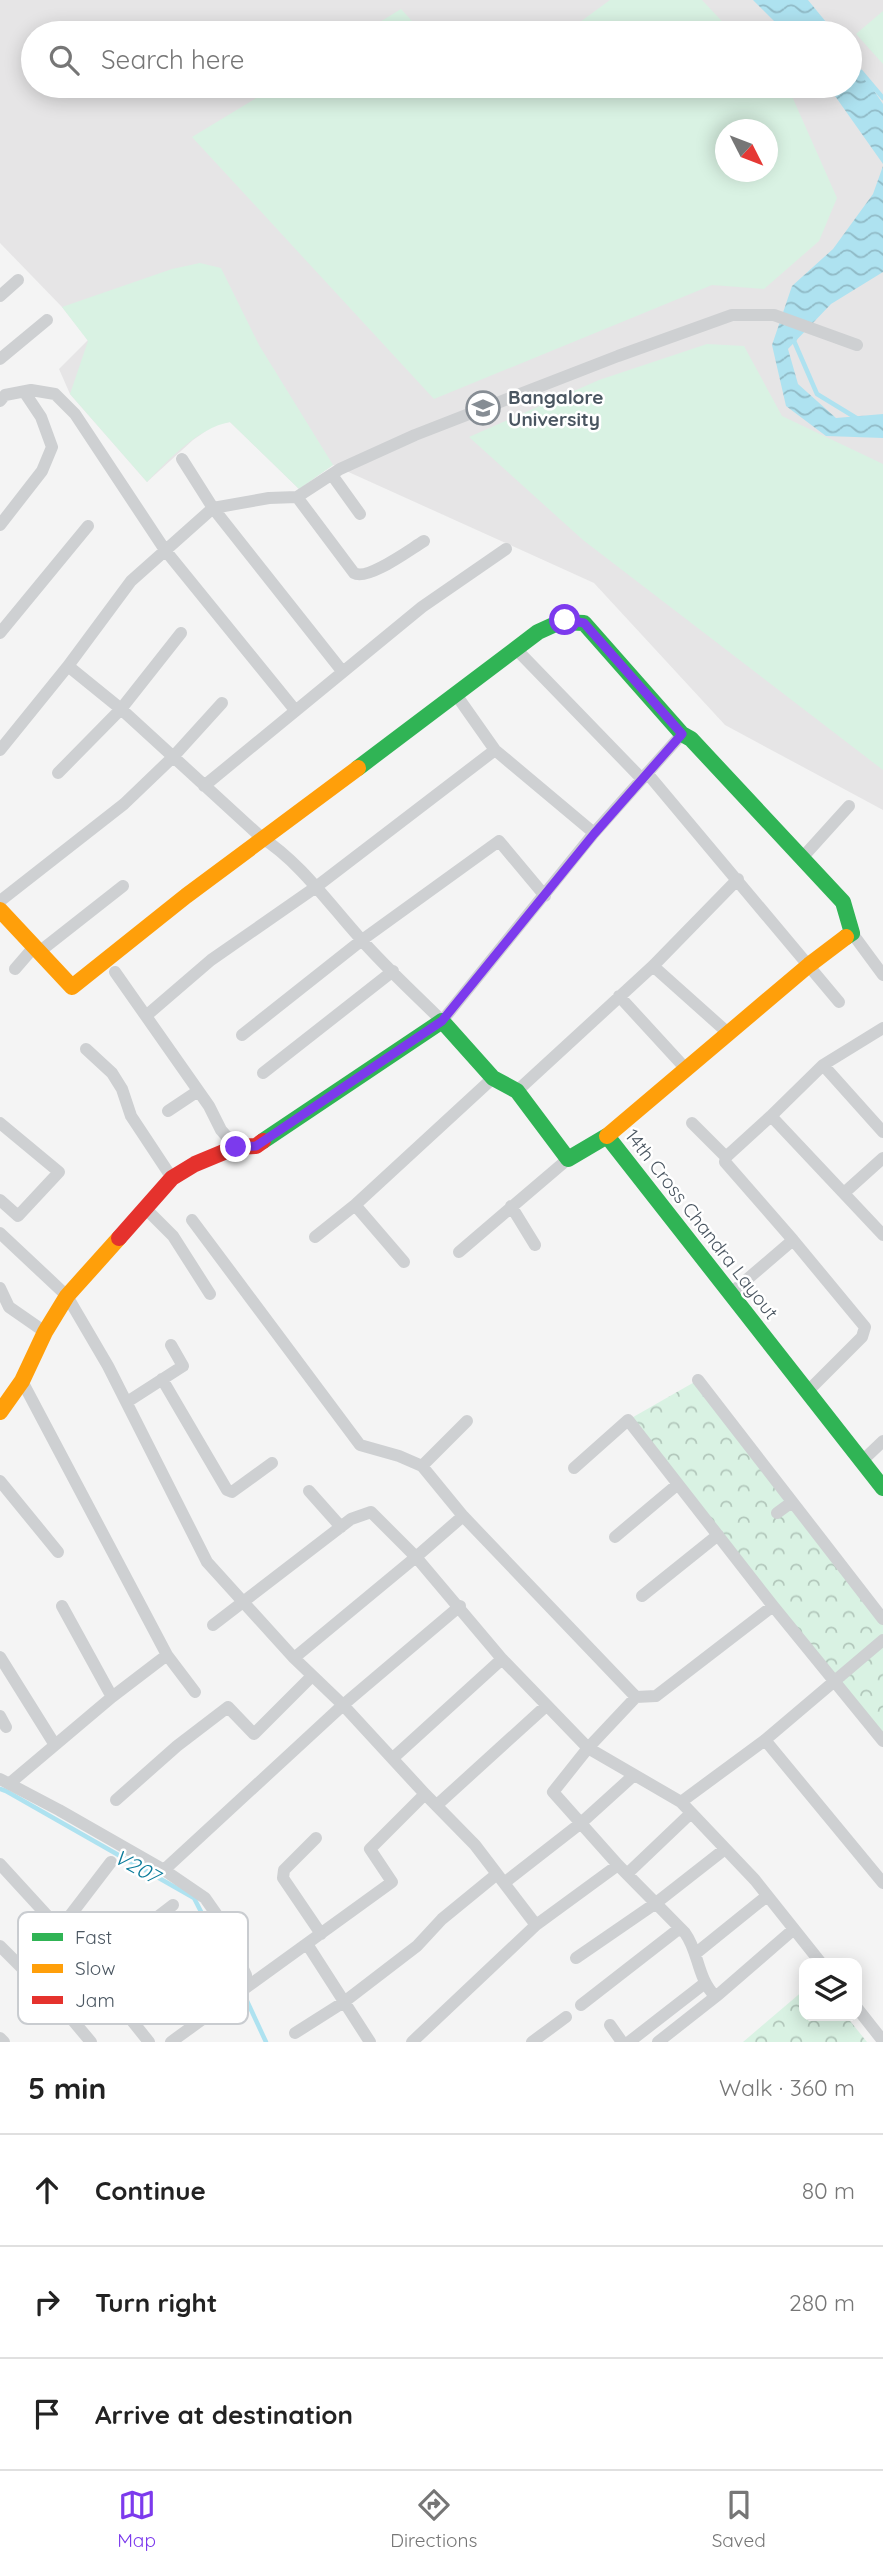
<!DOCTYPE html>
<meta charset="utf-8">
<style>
:root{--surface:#fff;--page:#f2f2f2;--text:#222;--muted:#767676;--line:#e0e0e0;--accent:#7c3aed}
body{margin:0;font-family:Quicksand,sans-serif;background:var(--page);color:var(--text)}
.controls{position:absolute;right:21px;bottom:21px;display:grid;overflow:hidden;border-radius:14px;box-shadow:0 4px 18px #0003}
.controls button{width:63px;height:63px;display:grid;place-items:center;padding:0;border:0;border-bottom:2px solid var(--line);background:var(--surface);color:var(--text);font:35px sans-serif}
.compass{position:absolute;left:715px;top:119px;width:63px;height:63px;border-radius:50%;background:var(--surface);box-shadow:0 4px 18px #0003;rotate:132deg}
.stop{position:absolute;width:21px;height:21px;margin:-16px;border:5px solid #7c3aed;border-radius:50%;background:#fff}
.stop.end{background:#7c3aed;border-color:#fff;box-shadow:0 2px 7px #0008}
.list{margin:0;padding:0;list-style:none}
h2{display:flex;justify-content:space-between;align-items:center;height:91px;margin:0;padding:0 28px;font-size:30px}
h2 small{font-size:23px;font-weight:400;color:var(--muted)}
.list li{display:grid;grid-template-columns:46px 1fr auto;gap:21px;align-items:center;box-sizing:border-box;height:112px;padding:0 28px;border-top:2px solid var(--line)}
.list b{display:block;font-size:26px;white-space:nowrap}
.list em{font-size:23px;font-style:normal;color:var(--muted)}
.icon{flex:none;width:38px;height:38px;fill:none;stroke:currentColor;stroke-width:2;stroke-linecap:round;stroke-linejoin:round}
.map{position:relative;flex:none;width:883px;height:2042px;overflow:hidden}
.search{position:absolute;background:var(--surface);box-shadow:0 4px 18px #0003;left:21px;right:21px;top:21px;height:77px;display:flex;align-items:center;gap:18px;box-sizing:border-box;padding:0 24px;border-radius:38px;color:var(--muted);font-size:26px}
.sheet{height:427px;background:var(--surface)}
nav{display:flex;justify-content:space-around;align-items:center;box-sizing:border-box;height:98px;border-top:2px solid var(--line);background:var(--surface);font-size:19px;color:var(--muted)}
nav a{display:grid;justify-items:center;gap:4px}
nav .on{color:var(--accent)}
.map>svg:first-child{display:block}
.education{fill:#e6e5e6;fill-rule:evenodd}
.grass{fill:#d9f2e3;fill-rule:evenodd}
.forest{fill:url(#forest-crowns)}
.water{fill:url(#water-waves)}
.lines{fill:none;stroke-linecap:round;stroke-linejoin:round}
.stream{stroke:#aee2f0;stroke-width:4.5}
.street{stroke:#ced0d2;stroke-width:12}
.fast{stroke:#30b455;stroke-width:16}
.slow{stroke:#ff9f0a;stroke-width:16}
.jam{stroke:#e5322d;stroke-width:16}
.route{stroke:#7c3aed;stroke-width:9}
.labels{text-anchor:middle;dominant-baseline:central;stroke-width:5;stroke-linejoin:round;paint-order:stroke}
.poi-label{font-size:19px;font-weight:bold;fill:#4a5661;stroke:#fff;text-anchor:start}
.street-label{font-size:19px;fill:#4a5661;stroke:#fff}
.water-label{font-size:21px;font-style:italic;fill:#0c7c9b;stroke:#fff}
.key{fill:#fff;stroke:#c9ccd0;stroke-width:2}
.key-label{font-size:19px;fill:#4a5661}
</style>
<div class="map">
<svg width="883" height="2042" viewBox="0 0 883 2042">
<defs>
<pattern id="forest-crowns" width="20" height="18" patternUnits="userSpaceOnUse" patternTransform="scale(1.75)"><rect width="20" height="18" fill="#d9f2e3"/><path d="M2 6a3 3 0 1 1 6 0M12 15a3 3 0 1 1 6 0" fill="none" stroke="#b2c7bb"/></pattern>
<pattern id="water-waves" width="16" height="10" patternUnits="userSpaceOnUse" patternTransform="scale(1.75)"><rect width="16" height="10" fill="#aee2f0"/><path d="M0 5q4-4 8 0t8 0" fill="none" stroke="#90bac6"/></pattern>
</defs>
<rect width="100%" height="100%" fill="#f4f4f4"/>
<path class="education" d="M 0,0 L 883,0 L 883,810 L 725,725 L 594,583 L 333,465 L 299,489 L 230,422 L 216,424 L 193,440 L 147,482 L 70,394 L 59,369 L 88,340 L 62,307 L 0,243 ZM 33,33 L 850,33 L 850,86 L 33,86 ZM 726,130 L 768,130 L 768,172 L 726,172 Z"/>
<path class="grass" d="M 610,0 L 702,0 L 733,33 L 565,33 Z
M 401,9 L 423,33 L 362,33 Z
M 883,11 L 883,64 L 856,34 Z
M 276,86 L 471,86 L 480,95 L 494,86 L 783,86 L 791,94 L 837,198 L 819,241 L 764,289 L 712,285 L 434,399 L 192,137 ZM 726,130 L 768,130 L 768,172 L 726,172 Z
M 200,263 L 221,268 L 259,345 L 333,465 L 299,489 L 230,422 C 198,428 169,459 147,482 L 70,394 L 88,341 L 62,307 L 172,269 Z
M 707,344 L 744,346 L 782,416 L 883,464 L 883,770 L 583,540 L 469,437 L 599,380 Z"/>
<path class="forest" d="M 698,1380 L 883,1619 L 883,1741 L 628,1420 Z
M 804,1990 L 804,2016 L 846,2016 L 867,2042 L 743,2042 Z"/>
<path class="water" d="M 753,0 L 808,0 L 835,33 L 786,33 Z
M 850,55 L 883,104 L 883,164 L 828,86 L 850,86 Z
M 883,166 L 883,272 L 831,304 L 788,349 L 798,384 L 836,418 L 883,414 L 883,438 L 826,436 L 786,406 L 772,345 L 792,286 L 833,249 L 873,194 Z"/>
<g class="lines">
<path class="stream" d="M 861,72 L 883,98
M 796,336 L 794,341 L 817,394 L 858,419
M 0,1789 L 6,1791 L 194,1898 L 236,1980
M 247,2001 L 266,2042"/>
<path class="street" d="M 0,296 L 18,280
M 0,359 L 47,320
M 0,401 L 5,395 L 31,390 L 55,394 L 75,414 L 165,550 L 295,710
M 182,459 L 213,508 L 342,671
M 332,475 L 360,514
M 297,497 L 340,469 L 415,435 L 618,356 L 732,315 L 774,315 L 857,345
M 0,525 L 42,471 L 52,447 L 41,417 L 25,393
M 0,633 L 88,526
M 516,649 L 642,779
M 68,666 L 131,581 L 213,508 L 269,498 L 297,497 L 354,573 C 368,581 409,550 424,541
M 457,696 L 495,750 L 594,833
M 0,750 L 68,666 L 121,709 L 262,838 C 299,861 330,905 359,937 C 385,967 414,993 442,1021 L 594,833 L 682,734
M 58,773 L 121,709 L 181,633
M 647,773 L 839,1002
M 204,786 L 422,607 L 506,549
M 802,858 L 849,806
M 0,901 L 124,804 L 173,757 L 222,703
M 852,933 L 883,975
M 39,952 L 123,886
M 653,966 L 728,1033
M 15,969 L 34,947
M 115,972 L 209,1106 L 221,1130 L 236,1147
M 619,996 L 686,1069
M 147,1015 L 211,960 L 316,887 L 495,750
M 883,1028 L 823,1065 L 771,1116 L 883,1235
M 242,1035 L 362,940 L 499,841 L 545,896
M 86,1049 L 112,1073 L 122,1089 L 131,1116 L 172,1178
M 823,1065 L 883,1132
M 263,1073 L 393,971
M 517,1091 L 653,966 L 738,879
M 168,1111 L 198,1091
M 0,1123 L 59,1172 L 18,1216 L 0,1200
M 692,1123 L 726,1157
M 844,1193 L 883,1158
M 355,1205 L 404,1262
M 511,1206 L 535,1245
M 145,1208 L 173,1236 L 210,1294
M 192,1220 L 360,1445 L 399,1456 L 422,1466 L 463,1516 L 416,1557 L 502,1659
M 0,1233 L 67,1296 L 108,1366 L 207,1562 L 294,1658 L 343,1705 L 425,1794 L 370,1849 L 392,1882 L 171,2042
M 315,1237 L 355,1205 L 493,1078
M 793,1240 L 865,1327 L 862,1337 L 807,1392
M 459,1252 L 568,1159
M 0,1288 L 9,1307 L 45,1332
M 730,1294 L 793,1240 L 725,1162 L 726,1157 L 771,1116
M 162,1379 L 227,1490 L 232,1492 L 272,1463
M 698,1380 L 883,1619
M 22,1381 L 167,1655 L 195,1692
M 127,1402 L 183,1366 L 171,1345
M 862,1461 L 883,1441
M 422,1466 L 467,1421
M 574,1468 L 628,1420 L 773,1606 L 883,1741
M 0,1481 L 58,1552
M 309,1491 L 341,1527
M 777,1513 L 792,1502
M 463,1516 L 636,1697 L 656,1696 L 773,1606
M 615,1537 L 678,1484
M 642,1596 L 718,1535
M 62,1606 L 112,1697
M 213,1625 L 351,1519 L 371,1512 L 416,1557 L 294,1658
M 0,1657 L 55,1745
M 636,1697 L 588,1748 L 553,1792 L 618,1865 L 685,1933 C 699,1952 697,1978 715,1996
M 0,1716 L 6,1727
M 765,1740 L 883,1883
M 393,1758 L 502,1659 L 588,1748 L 681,1802 L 755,1880 L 821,1963
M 0,1779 L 59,1810 L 164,1870 L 205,1898 L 219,1918 L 246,1975
M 10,1783 L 112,1697 L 167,1655
M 425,1794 L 475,1845 L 536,1925
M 116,1800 L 177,1746 L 228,1707 L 254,1734 L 312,1676
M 681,1802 L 765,1740 L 883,1640
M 437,1805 L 546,1706
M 316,1838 L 284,1870 L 283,1878 L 321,1934
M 0,1864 L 54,1923 L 149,2042
M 164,1870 L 343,1705 L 460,1606
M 627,1874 L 691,1813
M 504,1883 L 581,1823 L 634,1775
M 59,1930 L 111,1862
M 307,1944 L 370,2042
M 0,1946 L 65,2011 L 91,2042
M 695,1954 L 767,1896
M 576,1958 L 656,1903 L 725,1849
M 91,1968 L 173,1905
M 581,2005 L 680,1928
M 857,2008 L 883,2041
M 133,2020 L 216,1952
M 610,2025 L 622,2042
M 295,2033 L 344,2002 L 417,1946 L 442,1919 L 497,1874
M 0,2038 L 4,2042
M 412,2042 L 536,1925 L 618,1865
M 532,2042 L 566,2017
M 629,2042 L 705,1983
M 658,2042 L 719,1994 L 794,1929"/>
<path class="fast" d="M 358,768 L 538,632 L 560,622 L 584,623 L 682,734 L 691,739 L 843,902 L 852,933 L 846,937
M 263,1141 L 442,1021 L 493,1078 L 517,1091 L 568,1159 L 607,1136 L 883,1488"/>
<path class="slow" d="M 0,910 L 72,987 L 186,896 L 358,768
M 607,1136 L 809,965 L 846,937
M 0,1412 L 22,1381 L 45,1332 L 67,1296 L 119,1238"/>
<path class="jam" d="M 119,1238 L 172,1178 L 195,1164 L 236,1147 L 256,1146 L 263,1141"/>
</g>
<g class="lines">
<path class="route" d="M 236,1147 L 256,1146 L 442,1021 L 594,834 L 682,734 L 584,623 L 565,620"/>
</g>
<defs>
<symbol id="university-ring" viewBox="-11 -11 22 22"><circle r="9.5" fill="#fff" stroke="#868d94" stroke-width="1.5"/><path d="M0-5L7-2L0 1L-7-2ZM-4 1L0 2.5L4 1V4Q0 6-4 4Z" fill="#868d94"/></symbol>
</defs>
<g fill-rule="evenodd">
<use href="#university-ring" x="464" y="389" width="38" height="38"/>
</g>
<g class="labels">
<g class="poi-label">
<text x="508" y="397">Bangalore<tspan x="508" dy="22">University</tspan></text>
</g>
<g class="street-label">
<text transform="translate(702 1224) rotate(52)">14th Cross Chandra Layout</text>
</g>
<g class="water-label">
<text transform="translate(137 1866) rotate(29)">V207</text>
</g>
</g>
<rect x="18" y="1912" width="230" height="112" rx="10" class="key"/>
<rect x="32" y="1933" width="31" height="8" fill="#30b455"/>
<rect x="32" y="1964" width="31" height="9" fill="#ff9f0a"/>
<rect x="32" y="1996" width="31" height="8" fill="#e5322d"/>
<g class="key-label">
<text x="75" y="1944">Fast</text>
<text x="75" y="1975">Slow</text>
<text x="75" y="2007">Jam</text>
</g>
</svg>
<div class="controls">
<button><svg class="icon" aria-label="layers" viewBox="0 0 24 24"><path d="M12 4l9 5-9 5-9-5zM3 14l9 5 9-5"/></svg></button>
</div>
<svg class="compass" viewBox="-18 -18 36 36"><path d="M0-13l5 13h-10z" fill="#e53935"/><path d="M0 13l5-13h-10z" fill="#767676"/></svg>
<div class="stop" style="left:565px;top:620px"></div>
<div class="stop end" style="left:236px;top:1147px"></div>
<div class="search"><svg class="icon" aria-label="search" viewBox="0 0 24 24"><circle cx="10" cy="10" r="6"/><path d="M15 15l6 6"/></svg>Search here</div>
</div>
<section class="sheet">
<h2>5 min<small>Walk · 360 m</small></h2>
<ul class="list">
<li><svg class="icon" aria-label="ahead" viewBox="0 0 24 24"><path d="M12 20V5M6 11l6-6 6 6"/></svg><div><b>Continue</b></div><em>80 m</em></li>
<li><svg class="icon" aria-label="right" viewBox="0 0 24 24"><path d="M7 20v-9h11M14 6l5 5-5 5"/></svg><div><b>Turn right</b></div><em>280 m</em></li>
<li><svg class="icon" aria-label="arrive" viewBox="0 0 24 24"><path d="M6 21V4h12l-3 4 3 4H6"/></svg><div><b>Arrive at destination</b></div></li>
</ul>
</section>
<nav>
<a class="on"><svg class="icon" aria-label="map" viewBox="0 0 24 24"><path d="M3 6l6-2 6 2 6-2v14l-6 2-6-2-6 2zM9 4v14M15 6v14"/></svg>Map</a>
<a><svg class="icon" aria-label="directions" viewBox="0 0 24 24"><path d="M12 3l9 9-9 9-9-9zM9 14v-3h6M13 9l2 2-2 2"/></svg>Directions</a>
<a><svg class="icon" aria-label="saved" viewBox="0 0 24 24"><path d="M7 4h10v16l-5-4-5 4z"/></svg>Saved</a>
</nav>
